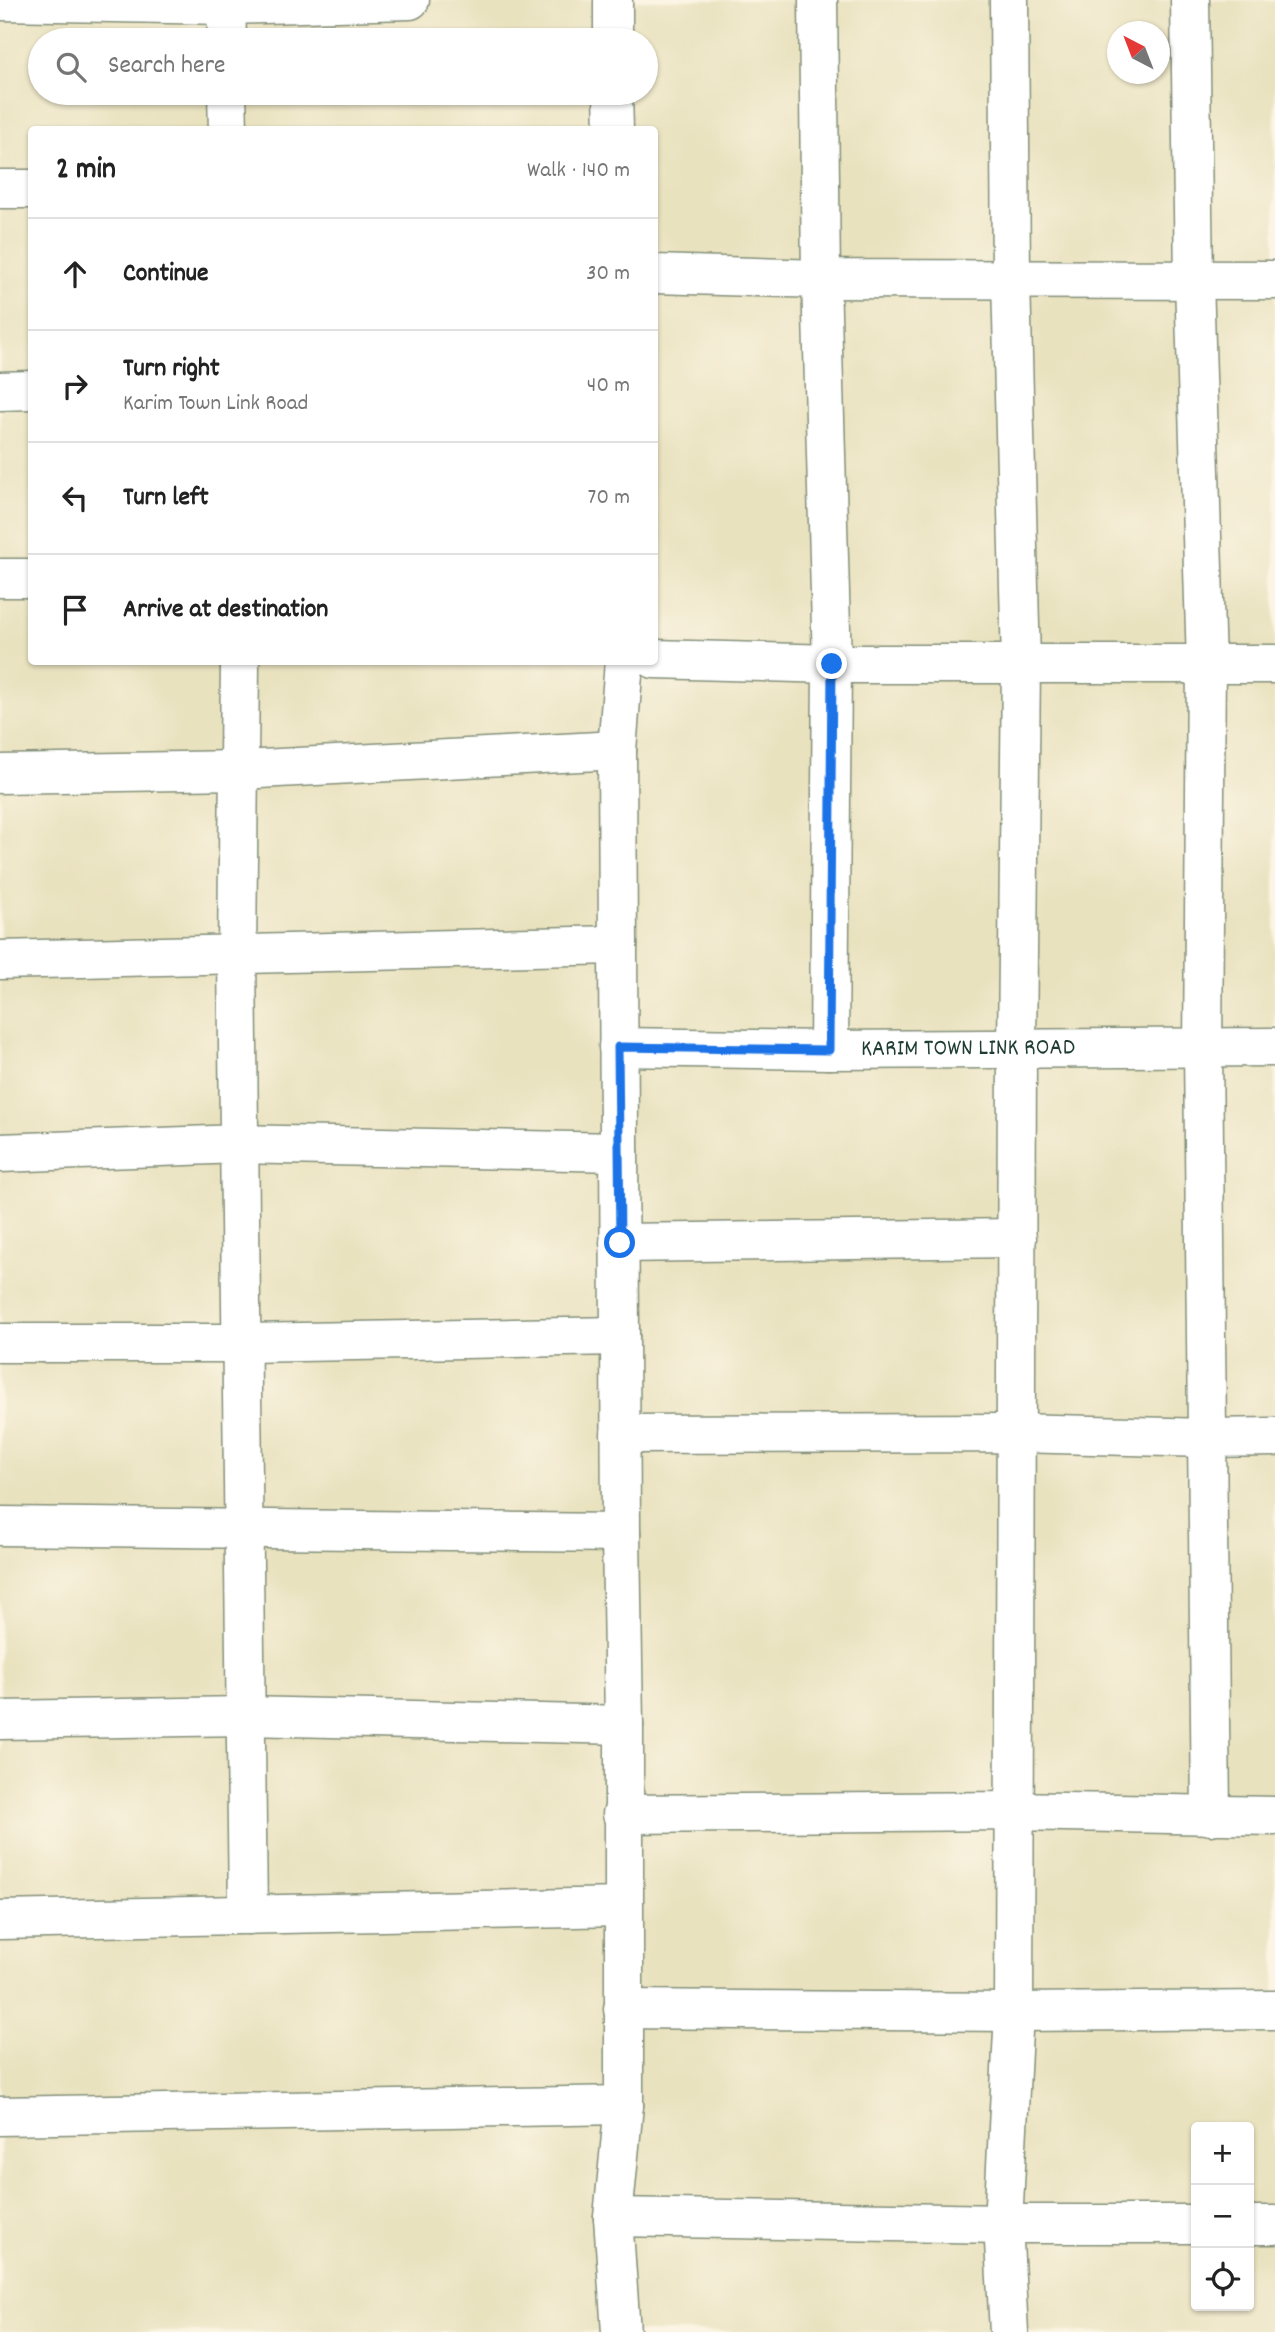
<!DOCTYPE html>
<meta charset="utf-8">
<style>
:root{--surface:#fff;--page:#f2f2f2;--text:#222;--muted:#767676;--line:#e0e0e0}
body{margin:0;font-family:Dekko,sans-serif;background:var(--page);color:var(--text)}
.controls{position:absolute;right:21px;bottom:21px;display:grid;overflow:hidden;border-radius:7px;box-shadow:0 2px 5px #0004}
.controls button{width:63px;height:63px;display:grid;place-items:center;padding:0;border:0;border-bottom:2px solid var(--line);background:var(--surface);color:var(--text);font:35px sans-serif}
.compass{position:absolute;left:1107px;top:21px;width:63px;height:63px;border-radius:50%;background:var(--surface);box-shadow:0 2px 5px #0004;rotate:318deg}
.stop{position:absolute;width:21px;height:21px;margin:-16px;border:5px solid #1a73e8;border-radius:50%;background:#fff}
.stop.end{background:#1a73e8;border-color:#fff;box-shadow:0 2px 7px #0008}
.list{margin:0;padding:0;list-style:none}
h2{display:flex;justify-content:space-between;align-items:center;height:91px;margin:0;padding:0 28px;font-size:30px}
h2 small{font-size:23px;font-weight:400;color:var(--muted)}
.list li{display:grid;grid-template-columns:46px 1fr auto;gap:21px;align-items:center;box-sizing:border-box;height:112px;padding:0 28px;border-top:2px solid var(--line)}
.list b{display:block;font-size:26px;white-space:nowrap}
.list p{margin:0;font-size:23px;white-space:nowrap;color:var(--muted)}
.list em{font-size:23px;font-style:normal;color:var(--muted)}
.icon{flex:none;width:38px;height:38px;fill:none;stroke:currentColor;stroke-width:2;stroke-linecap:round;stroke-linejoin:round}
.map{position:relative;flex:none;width:1275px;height:2332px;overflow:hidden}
.search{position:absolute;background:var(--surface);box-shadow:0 2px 5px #0004;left:28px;top:28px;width:630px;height:77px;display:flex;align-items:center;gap:18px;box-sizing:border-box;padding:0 24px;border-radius:38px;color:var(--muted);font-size:26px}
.panel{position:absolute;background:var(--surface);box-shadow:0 2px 5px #0004;left:28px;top:126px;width:630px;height:539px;border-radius:7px}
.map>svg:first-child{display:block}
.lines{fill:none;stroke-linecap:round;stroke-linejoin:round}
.minor-casing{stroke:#84907a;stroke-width:41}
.minor{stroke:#fff;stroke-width:38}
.route{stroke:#1a73e8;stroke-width:9}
.labels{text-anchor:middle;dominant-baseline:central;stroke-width:7;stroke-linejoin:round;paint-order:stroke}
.street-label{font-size:24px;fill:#1f3d34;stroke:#fcf5e5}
</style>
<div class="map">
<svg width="1275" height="2332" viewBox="0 0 1275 2332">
<rect width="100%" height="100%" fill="#fcf5e5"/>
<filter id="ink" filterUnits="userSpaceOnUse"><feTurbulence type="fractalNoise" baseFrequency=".0143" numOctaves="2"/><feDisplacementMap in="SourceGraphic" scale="14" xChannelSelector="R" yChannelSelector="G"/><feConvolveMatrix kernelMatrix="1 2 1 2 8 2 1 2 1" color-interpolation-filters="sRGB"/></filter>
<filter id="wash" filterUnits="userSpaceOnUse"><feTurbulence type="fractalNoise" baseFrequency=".00686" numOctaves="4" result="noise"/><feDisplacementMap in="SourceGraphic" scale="28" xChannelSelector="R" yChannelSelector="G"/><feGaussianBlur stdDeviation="1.57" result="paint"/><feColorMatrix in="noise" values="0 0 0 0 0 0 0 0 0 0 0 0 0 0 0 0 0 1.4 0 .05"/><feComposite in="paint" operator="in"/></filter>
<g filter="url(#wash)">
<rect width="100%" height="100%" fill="#e9e2bf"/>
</g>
<g filter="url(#ink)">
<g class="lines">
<defs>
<g id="minor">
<path d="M 226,0 L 227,40"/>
<path d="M 613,0 L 613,40"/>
<path d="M 818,0 L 821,279 L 832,664 L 829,1050"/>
<path d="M 1009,0 L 1011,279 L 1021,664 L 1017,1049 L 1014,2012 L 1003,2224 L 1009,2332"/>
<path d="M 1190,0 L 1194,280 L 1206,664 L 1203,1048 L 1211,1816"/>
<path d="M 0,1 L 226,5 L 410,0"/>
<path d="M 227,93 L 228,130"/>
<path d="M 613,93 L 614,130"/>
<path d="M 0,189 L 32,189"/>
<path d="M 654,274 L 821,279 L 1275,280"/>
<path d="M 0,391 L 32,390"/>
<path d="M 0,578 L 32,578"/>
<path d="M 654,659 L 832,664 L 1275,664"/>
<path d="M 240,662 L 237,956 L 248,1915"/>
<path d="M 0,774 L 240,770 L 617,750"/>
<path d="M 0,960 L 618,945"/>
<path id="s1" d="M 618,1047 L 829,1050 L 1275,1047"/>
<path d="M 0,1153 L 239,1144 L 619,1152"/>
<path d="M 619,1243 L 1017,1238"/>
<path d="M 0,1343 L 242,1343 L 620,1336"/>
<path d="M 620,1434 L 1016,1433 L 1207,1438 L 1275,1437"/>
<path d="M 0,1526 L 621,1533"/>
<path d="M 0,1720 L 246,1716 L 624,1725"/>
<path d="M 622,1814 L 1013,1811 L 1275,1816"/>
<path d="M 0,1920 L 623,1907"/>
<path d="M 623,2009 L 1014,2012 L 1275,2010"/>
<path d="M 0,2116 L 624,2105"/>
<path d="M 613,2217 L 1003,2224 L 1196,2224"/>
<path d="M 1249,2225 L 1275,2225"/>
<path d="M 621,2332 L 613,2217 L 624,2105 L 624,1725 L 621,1533 L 617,750 L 624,662"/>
</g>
</defs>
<use href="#minor" class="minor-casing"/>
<use href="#minor" class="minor"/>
</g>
</g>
<g class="lines" filter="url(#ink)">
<path class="route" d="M 620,1243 L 618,1047 L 829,1050 L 832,664"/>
</g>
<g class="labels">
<g class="street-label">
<text stroke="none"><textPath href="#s1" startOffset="350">KARIM TOWN LINK ROAD</textPath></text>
</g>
</g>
</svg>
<div class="controls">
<button>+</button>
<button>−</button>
<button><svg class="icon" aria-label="locate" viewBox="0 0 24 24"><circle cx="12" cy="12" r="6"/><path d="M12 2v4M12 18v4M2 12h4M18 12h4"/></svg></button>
</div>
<svg class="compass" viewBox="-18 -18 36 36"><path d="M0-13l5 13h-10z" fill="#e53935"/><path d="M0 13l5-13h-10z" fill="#767676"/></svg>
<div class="stop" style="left:620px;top:1243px"></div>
<div class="stop end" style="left:832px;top:664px"></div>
<div class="search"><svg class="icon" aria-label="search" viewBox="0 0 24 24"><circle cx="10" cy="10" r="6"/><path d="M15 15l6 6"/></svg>Search here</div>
<section class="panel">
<h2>2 min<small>Walk · 140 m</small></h2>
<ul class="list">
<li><svg class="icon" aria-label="ahead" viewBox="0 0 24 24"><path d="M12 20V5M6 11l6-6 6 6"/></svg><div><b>Continue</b></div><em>30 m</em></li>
<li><svg class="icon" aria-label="right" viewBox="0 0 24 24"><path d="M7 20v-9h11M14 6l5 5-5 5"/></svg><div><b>Turn right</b><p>Karim Town Link Road</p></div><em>40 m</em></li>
<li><svg class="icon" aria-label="left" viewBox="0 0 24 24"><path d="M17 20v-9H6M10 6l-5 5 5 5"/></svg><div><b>Turn left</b></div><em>70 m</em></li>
<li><svg class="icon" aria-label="arrive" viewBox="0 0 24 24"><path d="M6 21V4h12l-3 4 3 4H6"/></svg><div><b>Arrive at destination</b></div></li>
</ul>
</section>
</div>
